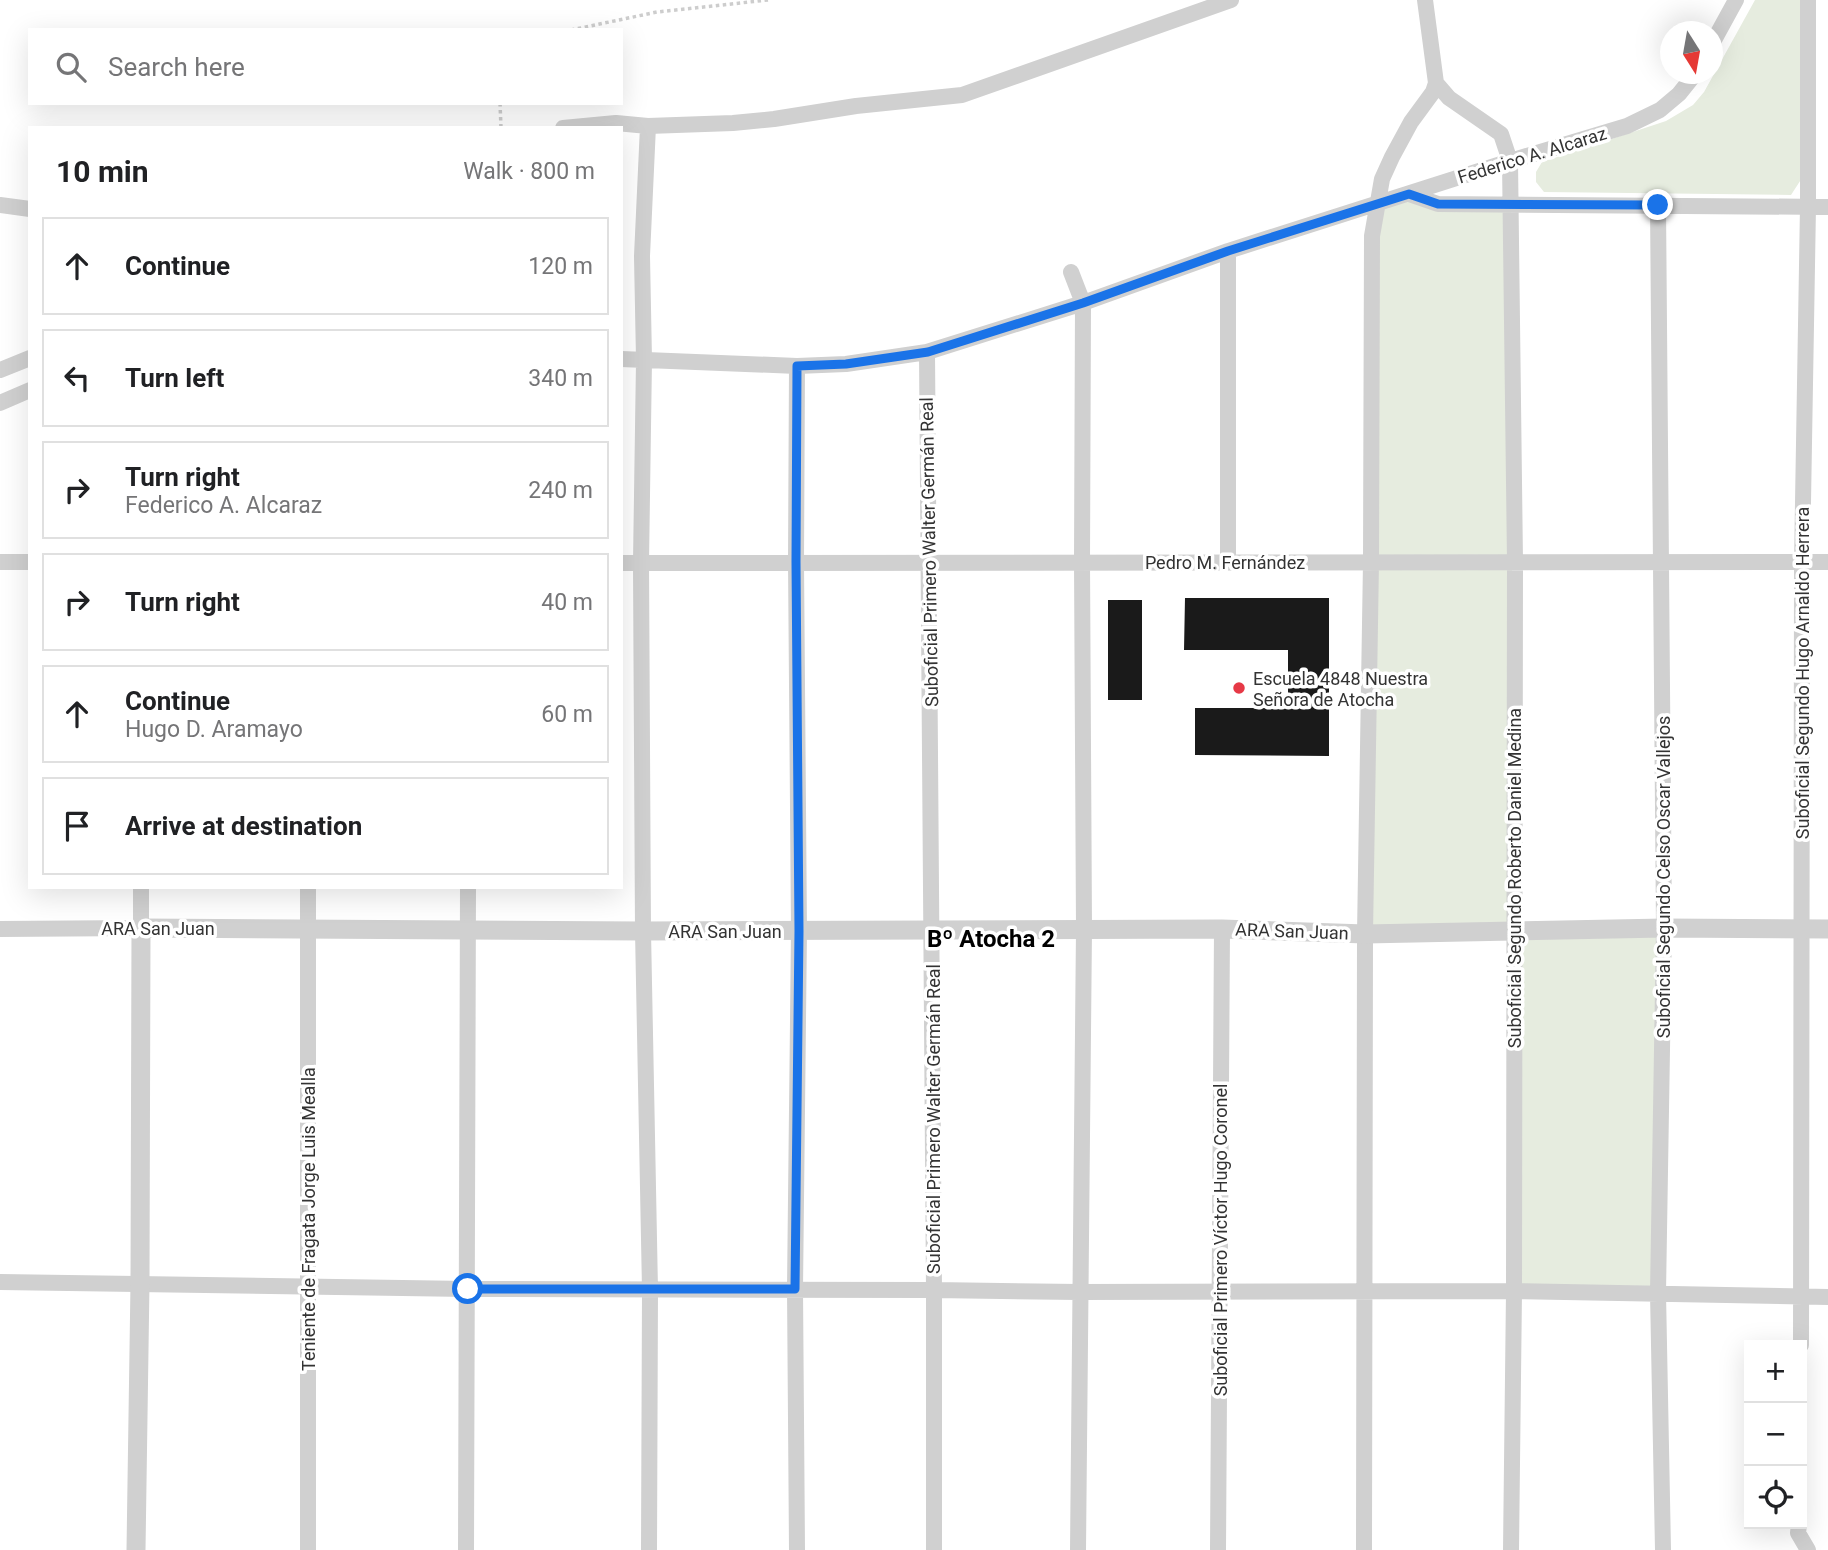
<!DOCTYPE html>
<meta charset="utf-8">
<style>
:root{--surface:#fff;--page:#f2f2f2;--text:#202124;--muted:#757577;--line:#e0e0e0}
body{margin:0;font-family:Roboto,sans-serif;background:var(--page);color:var(--text)}
.controls{position:absolute;right:21px;bottom:21px;display:grid;overflow:hidden;border-radius:0px;box-shadow:0 7px 28px #0002}
.controls button{width:63px;height:63px;display:grid;place-items:center;padding:0;border:0;border-bottom:2px solid var(--line);background:var(--surface);color:var(--text);font:35px sans-serif}
.compass{position:absolute;left:1660px;top:21px;width:63px;height:63px;border-radius:50%;background:var(--surface);box-shadow:0 7px 28px #0002;rotate:169deg}
.stop{position:absolute;width:21px;height:21px;margin:-16px;border:5px solid #1a73e8;border-radius:50%;background:#fff}
.stop.end{background:#1a73e8;border-color:#fff;box-shadow:0 2px 7px #0008}
.list{margin:0;padding:0;list-style:none}
h2{display:flex;justify-content:space-between;align-items:center;height:91px;margin:0;padding:0 28px;font-size:30px}
h2 small{font-size:23px;font-weight:400;color:var(--muted)}
.list li{display:grid;grid-template-columns:46px 1fr auto;gap:21px;align-items:center;box-sizing:border-box;height:98px;margin:0 14px 14px;padding:0 14px;border:2px solid var(--line);border-radius:0px}
.list b{display:block;font-size:26px;white-space:nowrap}
.list p{margin:0;font-size:23px;white-space:nowrap;color:var(--muted)}
.list em{font-size:23px;font-style:normal;color:var(--muted)}
.icon{flex:none;width:38px;height:38px;fill:none;stroke:currentColor;stroke-width:2;stroke-linecap:round;stroke-linejoin:round}
.map{position:relative;flex:none;width:1828px;height:1550px;overflow:hidden}
.search{position:absolute;background:var(--surface);box-shadow:0 7px 28px #0002;left:28px;top:28px;width:595px;height:77px;display:flex;align-items:center;gap:18px;box-sizing:border-box;padding:0 24px;border-radius:0px;color:var(--muted);font-size:26px}
.panel{position:absolute;background:var(--surface);box-shadow:0 7px 28px #0002;left:28px;top:126px;width:595px;height:763px;border-radius:0px}
.map>svg:first-child{display:block}
.green{fill:#e6ecdf}
.building{fill:#1a1a1a}
.lines{fill:none;stroke-linecap:round;stroke-linejoin:round}
.path{stroke:#cdcdcd;stroke-width:3.5;stroke-dasharray:3.5 3.5;stroke-linecap:butt}
.minor{stroke:#d0d0d0;stroke-width:16}
.tertiary{stroke:#d0d0d0;stroke-width:19}
.route{stroke:#1a73e8;stroke-width:9}
.poi-dot{fill:#e63946;stroke:#fff;stroke-width:2.5}
.labels{text-anchor:middle;dominant-baseline:central;stroke-width:7;stroke-linejoin:round;paint-order:stroke}
.street-label{font-size:18px;fill:#333;stroke:#fff}
.poi-label{font-size:18px;fill:#333;stroke:#fff;text-anchor:start}
.district-label{font-size:24px;font-weight:bold;fill:#000;stroke:#fff}
</style>
<div class="map">
<svg width="1828" height="1550" viewBox="0 0 1828 1550">
<rect width="100%" height="100%" fill="#fff"/>
<path class="green" d="M 1755,0 L 1804,0 L 1802,178 L 1791,195 L 1544,192 L 1536,182 L 1536,172 L 1542,162 L 1666,121 L 1693,105 L 1704,92 Z
M 1409,194 L 1511,205 L 1513,931 L 1365,934 L 1378,204 Z
M 1662,930 L 1656,1291 L 1515,1289 L 1514,933 Z"/>
<path class="building" d="M 1185,598 L 1329,598 L 1329,756 L 1195,755 L 1195,708 L 1288,708 L 1288,650 L 1184,650 Z
M 1108,600 L 1142,600 L 1142,700 L 1108,700 Z"/>
<g class="lines">
<path class="path" d="M 571,30 L 657,12 L 768,0
M 500,103 L 501,128"/>
<path class="minor" d="M 1713,42 L 1736,0
M 1436,83 L 1449,98 L 1501,134 L 1510,161 L 1515,562 L 1514,1291 L 1511,1550
M 648,126 L 642,256 L 644,360 L 641,563 L 643,931 L 650,1290 L 649,1550
M 563,128 L 616,123 L 648,126 L 733,123 L 774,119 L 856,106 L 962,95 L 1231,0
M 1409,194 L 1438,204 L 1828,207
M 0,205 L 30,209
M 1658,205 L 1664,928 L 1658,1293 L 1663,1550
M 1228,251 L 1228,562
M 1071,272 L 1083,303 L 1082,562 L 1084,929 L 1078,1550
M 927,352 L 934,1290 L 934,1550
M 621,359 L 797,366 L 846,364 L 927,352 L 1083,303 L 1228,251 L 1510,161 L 1627,126 L 1660,110 L 1679,94 L 1695,74
M 797,366 L 796,562 L 799,931 L 795,1289 L 797,1550
M 0,370 L 30,358
M 0,403 L 30,390
M 0,562 L 30,562
M 621,563 L 1828,562
M 0,929 L 141,928 L 141,887
M 0,1282 L 468,1289 L 934,1290 L 1079,1292 L 1514,1291 L 1828,1297
M 1801,1345 L 1802,562 L 1808,206 L 1808,0
M 1799,1524 L 1798,1533 L 1808,1550
M 308,1550 L 308,887
M 466,1550 L 468,887
M 1218,1550 L 1222,929
M 1364,1550 L 1365,934 L 1371,562 L 1372,236 L 1382,179 L 1392,157 L 1411,122 L 1433,92 L 1436,83 L 1425,0"/>
<path class="tertiary" d="M 136,1550 L 140,1283 L 141,928 L 643,931 L 1222,929 L 1365,934 L 1664,928 L 1828,929"/>
</g>
<g class="lines">
<path class="route" d="M 468,1289 L 795,1289 L 799,931 L 796,562 L 797,366 L 846,364 L 928,352 L 1083,303 L 1228,251 L 1409,194 L 1438,204 L 1658,205"/>
</g>
<circle class="poi-dot" cx="1239" cy="688" r="7"/>
<g class="labels">
<g class="street-label">
<text transform="translate(1532 155) rotate(-17)">Federico A. Alcaraz</text>
<text transform="translate(929 552) rotate(-91)">Suboficial Primero Walter Germán Real</text>
<text x="1225" y="562">Pedro M. Fernández</text>
<text transform="translate(1802 673) rotate(-90)">Suboficial Segundo Hugo Arnaldo Herrera</text>
<text transform="translate(1663 877) rotate(-90)">Suboficial Segundo Celso Oscar Vallejos</text>
<text transform="translate(1514 878) rotate(-90)">Suboficial Segundo Roberto Daniel Medina</text>
<text x="158" y="928">ARA San Juan</text>
<text x="725" y="931">ARA San Juan</text>
<text transform="translate(1292 931) rotate(2)">ARA San Juan</text>
<text transform="translate(933 1119) rotate(-90)">Suboficial Primero Walter Germán Real</text>
<text transform="translate(308 1219) rotate(-90)">Teniente de Fragata Jorge Luis Mealla</text>
<text transform="translate(1220 1240) rotate(-90)">Suboficial Primero Víctor Hugo Coronel</text>
</g>
<g class="poi-label">
<text x="1253" y="678">Escuela 4848 Nuestra<tspan x="1253" dy="21">Señora de Atocha</tspan></text>
</g>
<g class="district-label">
<text x="991" y="939">Bº Atocha 2</text>
</g>
</g>
</svg>
<div class="controls">
<button>+</button>
<button>−</button>
<button><svg class="icon" aria-label="locate" viewBox="0 0 24 24"><circle cx="12" cy="12" r="6"/><path d="M12 2v4M12 18v4M2 12h4M18 12h4"/></svg></button>
</div>
<svg class="compass" viewBox="-18 -18 36 36"><path d="M0-13l5 13h-10z" fill="#e53935"/><path d="M0 13l5-13h-10z" fill="#757577"/></svg>
<div class="stop" style="left:468px;top:1289px"></div>
<div class="stop end" style="left:1658px;top:205px"></div>
<div class="search"><svg class="icon" aria-label="search" viewBox="0 0 24 24"><circle cx="10" cy="10" r="6"/><path d="M15 15l6 6"/></svg>Search here</div>
<section class="panel">
<h2>10 min<small>Walk · 800 m</small></h2>
<ul class="list">
<li><svg class="icon" aria-label="ahead" viewBox="0 0 24 24"><path d="M12 20V5M6 11l6-6 6 6"/></svg><div><b>Continue</b></div><em>120 m</em></li>
<li><svg class="icon" aria-label="left" viewBox="0 0 24 24"><path d="M17 20v-9H6M10 6l-5 5 5 5"/></svg><div><b>Turn left</b></div><em>340 m</em></li>
<li><svg class="icon" aria-label="right" viewBox="0 0 24 24"><path d="M7 20v-9h11M14 6l5 5-5 5"/></svg><div><b>Turn right</b><p>Federico A. Alcaraz</p></div><em>240 m</em></li>
<li><svg class="icon" aria-label="right" viewBox="0 0 24 24"><path d="M7 20v-9h11M14 6l5 5-5 5"/></svg><div><b>Turn right</b></div><em>40 m</em></li>
<li><svg class="icon" aria-label="ahead" viewBox="0 0 24 24"><path d="M12 20V5M6 11l6-6 6 6"/></svg><div><b>Continue</b><p>Hugo D. Aramayo</p></div><em>60 m</em></li>
<li><svg class="icon" aria-label="arrive" viewBox="0 0 24 24"><path d="M6 21V4h12l-3 4 3 4H6"/></svg><div><b>Arrive at destination</b></div></li>
</ul>
</section>
</div>
